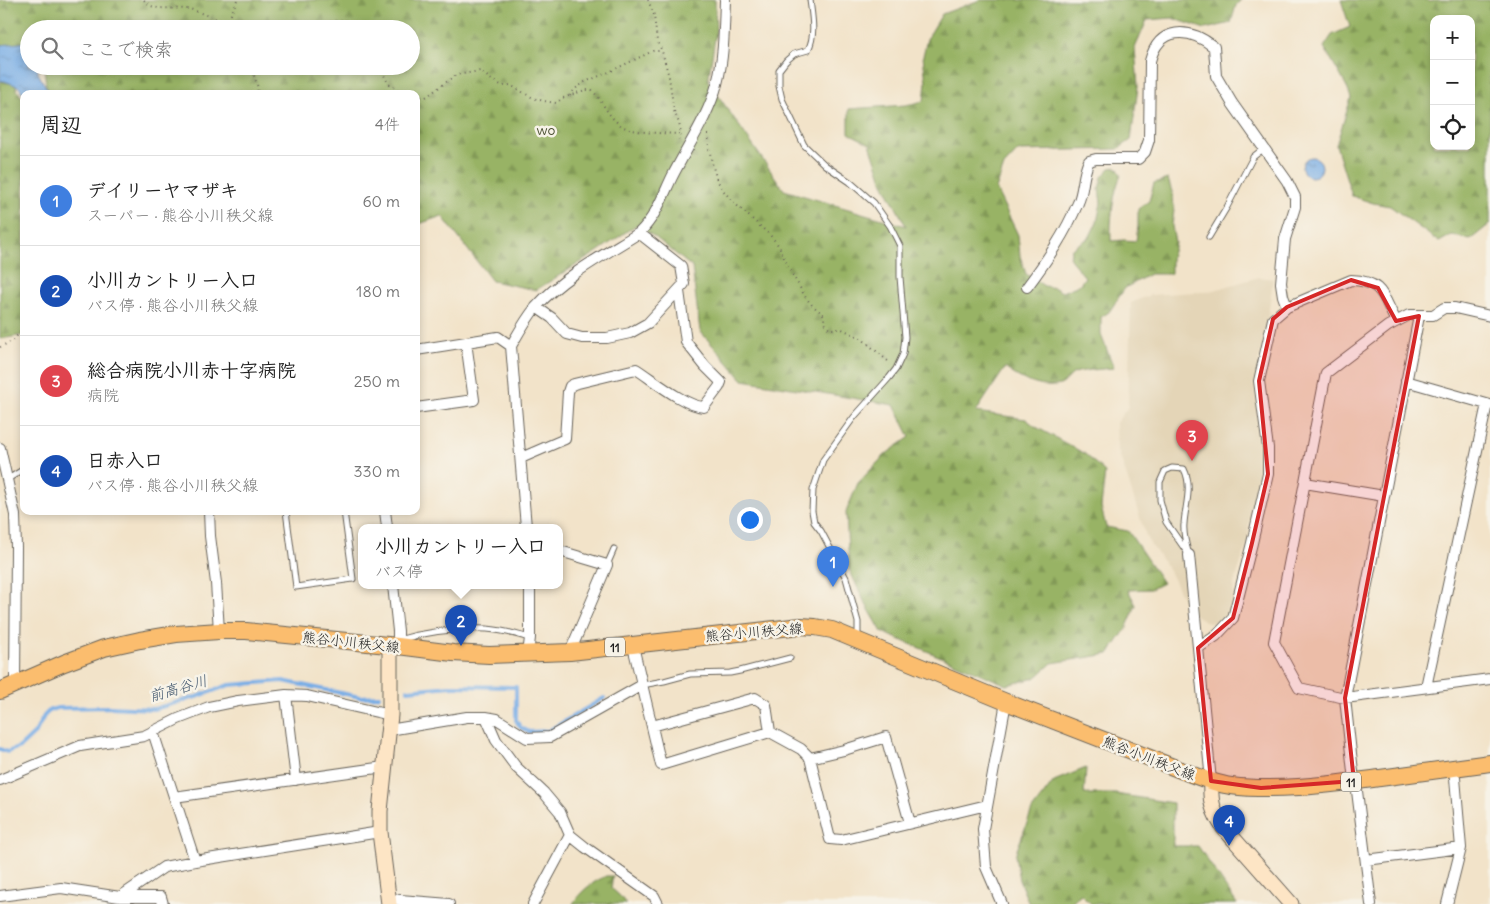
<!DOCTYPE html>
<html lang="ja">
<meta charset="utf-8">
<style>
:root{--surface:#fff;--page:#f6f6f6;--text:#222;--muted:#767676;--line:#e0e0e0;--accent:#1f6fb2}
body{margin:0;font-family:Delius,"Klee One",sans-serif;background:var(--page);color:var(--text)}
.controls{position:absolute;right:15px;top:15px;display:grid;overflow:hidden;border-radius:10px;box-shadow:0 2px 8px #0003}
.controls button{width:45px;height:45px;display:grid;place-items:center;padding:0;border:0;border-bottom:1px solid var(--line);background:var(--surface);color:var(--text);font:25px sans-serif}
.you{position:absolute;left:749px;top:519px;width:18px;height:18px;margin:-12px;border:4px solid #fff;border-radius:50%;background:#1a73e8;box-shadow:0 0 0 8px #1a73e833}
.badge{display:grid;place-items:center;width:32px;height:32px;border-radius:50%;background:var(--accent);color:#fff;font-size:16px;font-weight:700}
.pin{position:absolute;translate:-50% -41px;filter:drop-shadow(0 1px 2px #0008)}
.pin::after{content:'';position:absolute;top:26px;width:18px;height:15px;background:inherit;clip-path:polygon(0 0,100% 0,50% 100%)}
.popup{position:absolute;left:358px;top:524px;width:205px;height:65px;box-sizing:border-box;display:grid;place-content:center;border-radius:10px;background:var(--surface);filter:drop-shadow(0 1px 4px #0005);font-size:16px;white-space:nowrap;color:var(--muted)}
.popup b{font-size:19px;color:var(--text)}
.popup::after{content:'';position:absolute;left:50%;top:100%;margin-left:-10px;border:10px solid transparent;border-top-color:var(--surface)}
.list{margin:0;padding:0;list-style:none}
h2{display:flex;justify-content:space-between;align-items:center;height:65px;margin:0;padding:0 20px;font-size:21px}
h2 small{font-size:16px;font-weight:400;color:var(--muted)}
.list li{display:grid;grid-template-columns:32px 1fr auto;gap:15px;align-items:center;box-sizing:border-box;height:90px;padding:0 20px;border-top:1px solid var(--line)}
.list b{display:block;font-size:19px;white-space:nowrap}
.list p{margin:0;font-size:16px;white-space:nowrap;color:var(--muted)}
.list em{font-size:16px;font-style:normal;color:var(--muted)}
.icon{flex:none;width:28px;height:28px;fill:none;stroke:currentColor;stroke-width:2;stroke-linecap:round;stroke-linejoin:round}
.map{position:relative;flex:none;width:1490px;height:904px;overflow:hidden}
.search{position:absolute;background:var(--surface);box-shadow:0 2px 8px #0003;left:20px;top:20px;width:400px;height:55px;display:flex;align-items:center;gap:12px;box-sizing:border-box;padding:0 18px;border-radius:28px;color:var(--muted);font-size:19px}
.panel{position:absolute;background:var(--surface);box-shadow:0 2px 8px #0003;left:20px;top:90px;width:400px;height:425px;border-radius:10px}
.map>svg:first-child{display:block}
.built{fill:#e4d5b7}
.forest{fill:url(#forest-firs);stroke:#5a6840;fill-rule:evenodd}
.water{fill:url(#water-ripples);stroke:#4a6481}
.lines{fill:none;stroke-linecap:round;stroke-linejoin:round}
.stream{stroke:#78ade6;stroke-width:4}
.lane-casing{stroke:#676259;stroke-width:7}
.street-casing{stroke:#676259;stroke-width:12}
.secondary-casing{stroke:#676259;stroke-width:17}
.primary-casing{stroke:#676259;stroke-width:18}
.path{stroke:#676259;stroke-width:2;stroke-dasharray:1 4;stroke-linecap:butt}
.lane{stroke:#fff;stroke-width:5}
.street{stroke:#fff;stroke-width:10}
.secondary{stroke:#fde5c5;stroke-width:15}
.primary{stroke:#fbbd6e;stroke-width:16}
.marked{fill:#d62828;fill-opacity:0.2;stroke:#d62828;stroke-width:4;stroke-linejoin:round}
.labels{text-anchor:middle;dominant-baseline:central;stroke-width:5;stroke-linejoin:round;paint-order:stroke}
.shield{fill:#f7f3e8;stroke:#5e5c59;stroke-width:1}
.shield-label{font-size:12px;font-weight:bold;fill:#1c1c1c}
.park-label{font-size:14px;fill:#4d5236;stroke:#f7f3e8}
.street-label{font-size:14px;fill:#1c1c1c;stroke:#f7f3e8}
.water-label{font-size:15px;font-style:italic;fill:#41566d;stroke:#f7f3e8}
</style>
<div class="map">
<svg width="1490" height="904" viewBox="0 0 1490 904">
<defs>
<pattern id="forest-firs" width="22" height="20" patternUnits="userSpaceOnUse" patternTransform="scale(1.25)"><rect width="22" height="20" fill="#98b365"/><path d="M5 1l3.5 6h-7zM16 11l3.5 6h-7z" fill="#829957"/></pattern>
<pattern id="water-ripples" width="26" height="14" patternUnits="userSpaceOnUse" patternTransform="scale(1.25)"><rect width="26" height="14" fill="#78ade6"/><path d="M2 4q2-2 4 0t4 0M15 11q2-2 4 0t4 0" fill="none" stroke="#628cba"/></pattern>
</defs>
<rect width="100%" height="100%" fill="#f7f3e8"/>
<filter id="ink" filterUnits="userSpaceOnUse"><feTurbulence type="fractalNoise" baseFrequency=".02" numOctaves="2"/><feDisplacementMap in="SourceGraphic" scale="10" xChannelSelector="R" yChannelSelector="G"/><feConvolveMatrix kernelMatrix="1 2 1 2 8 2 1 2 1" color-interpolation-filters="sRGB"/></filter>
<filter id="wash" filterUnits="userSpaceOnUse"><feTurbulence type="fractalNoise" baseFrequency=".0096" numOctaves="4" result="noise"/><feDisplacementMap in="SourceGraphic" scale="20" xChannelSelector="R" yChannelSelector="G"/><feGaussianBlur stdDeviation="1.12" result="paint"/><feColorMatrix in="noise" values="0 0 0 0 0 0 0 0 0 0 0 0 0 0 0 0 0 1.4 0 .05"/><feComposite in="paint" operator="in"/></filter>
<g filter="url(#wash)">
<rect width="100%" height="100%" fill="#f2e3c9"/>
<path class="built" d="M 1259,277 L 1273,279 L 1268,317 L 1254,385 L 1263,447 L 1263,474 L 1249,524 L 1248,542 L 1234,583 L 1232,608 L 1220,621 L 1208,623 L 1189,611 L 1167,567 L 1147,539 L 1117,447 L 1116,423 L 1128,407 L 1131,303 L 1150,295 L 1211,291 Z"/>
<path class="forest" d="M 0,0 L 715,0 L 716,32 L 708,81 L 784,190 L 906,226 L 883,183 L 870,144 L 849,133 L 849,109 L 906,105 L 924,101 L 926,82 L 923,56 L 927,39 L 942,14 L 980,0 L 1241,0 L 1236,5 L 1231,23 L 1205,29 L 1172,18 L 1147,20 L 1135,48 L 1138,87 L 1131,140 L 1118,149 L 1018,151 L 1004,166 L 996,189 L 1018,235 L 1020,256 L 1026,274 L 1044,286 L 1055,288 L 1062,292 L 1079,285 L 1085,277 L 1070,259 L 1071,250 L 1077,245 L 1089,238 L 1097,222 L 1101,203 L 1099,189 L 1102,177 L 1110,168 L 1117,167 L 1121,175 C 1113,192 1110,222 1111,241 L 1124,240 L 1136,241 L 1138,226 L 1138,209 L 1149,201 L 1154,183 L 1168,179 L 1173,195 L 1174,209 L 1172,226 L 1175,243 L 1171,259 L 1171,274 L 1150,274 L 1125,288 L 1109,312 L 1101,317 L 1101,335 L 1114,368 C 1105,369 1083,370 1075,373 C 1069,375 1066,383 1060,385 C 1041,390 1019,379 1005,368 L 976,412 L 1026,419 L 1036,427 L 1085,454 L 1105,472 L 1101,507 L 1106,527 L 1128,531 L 1163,583 L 1151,589 L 1128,590 L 1136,605 L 1126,629 L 1109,654 L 1052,663 L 1035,678 L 1007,685 L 882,632 L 864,601 L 849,569 L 846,512 L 858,483 L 886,454 L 910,437 L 894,405 L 743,380 L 700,331 L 692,267 L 655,237 L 636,225 L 594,254 L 536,290 L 492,281 L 442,216 L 416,225 L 416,94 L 51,94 L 46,86 L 44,66 L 411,66 L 411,29 L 29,29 L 29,37 L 17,51 L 9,49 L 0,44 Z
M 1341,0 L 1427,0 L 1429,2 L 1435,0 L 1490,0 L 1490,224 L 1470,240 L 1452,235 L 1439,242 L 1390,206 L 1373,203 L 1352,196 L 1336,145 L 1351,98 L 1346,85 L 1324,47 L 1332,35 L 1350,27 ZM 1434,19 L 1471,19 L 1471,146 L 1434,146 Z
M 14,78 L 17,90 L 24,100 L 24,335 L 0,339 L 0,82 Z
M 1086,768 L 1084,794 L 1115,794 L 1173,803 L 1173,846 L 1198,846 L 1237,904 L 1091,904 L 1081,894 L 1069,904 L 1029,904 L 1019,880 L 1015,855 L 1032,810 L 1054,781 Z
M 606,876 L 613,876 L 611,888 L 620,896 L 626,904 L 573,904 C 580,891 593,882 606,876 Z"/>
<path class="water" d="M 29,42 L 29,66 L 38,66 L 38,73 L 50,94 L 24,94 L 24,95 L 18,86 L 4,81 L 0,81 L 0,45 Z
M1302 167a10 10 0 1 1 20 0a10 10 0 1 1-20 0Z"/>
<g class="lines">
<path class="stream" d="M 408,690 L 450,686 L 516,687 L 516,720 L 520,727 L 529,732 L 548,731 L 604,698
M 0,749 L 7,752 L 20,747 L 35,733 L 44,716 L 50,710 L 58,708 L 109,707 L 154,709 L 196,697 L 229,685 L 283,681 L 360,697 L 379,696"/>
</g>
</g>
<g filter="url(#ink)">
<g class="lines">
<defs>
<path id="lane" d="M 810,0 C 812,16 816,35 808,50 L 794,54 L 786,61 L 779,70 L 779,86 L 782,99 L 794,124 L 804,145 L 825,165 L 850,182 L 874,203 L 890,226 L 900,246 L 900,277 L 905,337 L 903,354 L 896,369 L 889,378 L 854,417 L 823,460 L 813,490 L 812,511 L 814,522 L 821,531 L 846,578 L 858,622 L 858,638
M 1209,237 L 1227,207 L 1253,157 L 1263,149
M 1172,468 L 1184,469 C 1193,487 1185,506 1184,524 C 1183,534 1186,545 1189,555 L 1166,522 L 1160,500 L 1160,482 L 1165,471 Z
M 8,479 L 24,469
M 286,511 L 296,587 L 353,579 L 344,511
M 607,565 L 614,549
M 398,640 C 426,632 458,628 487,629 C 501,630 516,634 529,638
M 642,685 L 664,681 L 690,674 L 730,673 L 740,671 L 790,658"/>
<path id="street" d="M 1027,287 C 1047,260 1065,234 1078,203 C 1084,190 1082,175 1089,161 L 1096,159 L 1138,159 L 1145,152 L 1149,140 L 1150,61 C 1159,26 1189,27 1214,47 L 1216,76 L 1232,103 L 1287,181 L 1295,197 L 1295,207 L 1285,239 L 1281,283 L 1283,296 L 1287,307
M 536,307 L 552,318 L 567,334 L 582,338 L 607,338 L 630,333 L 648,323 L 684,284 L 681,266 L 639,233
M 1490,316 L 1455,308 L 1444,308 L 1433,315 L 1409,315 L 1388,326 L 1326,373 L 1274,642 L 1299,688 L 1345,698 L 1490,679
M 416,350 L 498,337 L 511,346
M 1406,381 L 1490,405
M 416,408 L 474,400 L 466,342
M 0,448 L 15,515 L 16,548 L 15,685
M 521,458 L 565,439 L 568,392 L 570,386 L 574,384 L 636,369 C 652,379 686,407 704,407 L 719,387 L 721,382 L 705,366 L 686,342 L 679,291
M 1305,483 L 1384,496
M 209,511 L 210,536 L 216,583 L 219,631
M 385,511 L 387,527
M 526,527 L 511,346 C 519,332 526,319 536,307 C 564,276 604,255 639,233 C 656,216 662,198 672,177 C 687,147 708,117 717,84 C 724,57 724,28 725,0
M 560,551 L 607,565 L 570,652
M 1189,555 L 1211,781
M 393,585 L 398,631 L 398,646
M 633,646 L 661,765 L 770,732 L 801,749 L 810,758 L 830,839 L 841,840 L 987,805
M 1198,648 L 1216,636 L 1233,618 L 1252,543 L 1268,474 L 1268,448 L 1259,381 L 1273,319 L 1287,307 L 1351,280 C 1384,281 1383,298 1396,321
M 528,654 L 530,638 L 530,585
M 1426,687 L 1487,404
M 286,695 L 296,780
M 486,717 L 496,740 L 516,767 L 544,793 L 560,812 L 570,835 L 585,847 L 654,896 L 658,904
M 652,726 L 755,698 L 766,705 L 770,732
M 389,730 L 467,717 L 486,717 L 497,719 L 527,738 L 550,737 L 642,685
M 153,732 L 195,861 L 380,832
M 810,758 L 844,750 L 886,737 L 910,823
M 0,780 L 80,746 L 144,736 L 178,719 L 209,707 L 238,701 L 286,695 L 307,696 L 390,715
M 174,797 L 384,767
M 1366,860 L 1461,848
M 0,896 L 61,888 L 120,897 L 164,867 L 195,861
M 120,897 L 161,897 L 163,904
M 388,899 L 449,904
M 533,904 L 570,835
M 1002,904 L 986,867 L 983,829 L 1006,702
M 1371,904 L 1357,791 L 1354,781 L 1345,698 L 1419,316
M 1447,904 L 1461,848 L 1455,778 L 1453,768"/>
<path id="secondary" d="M 1211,781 C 1210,801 1212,811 1224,828 L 1291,904
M 389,904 L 380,832 L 380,811 L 390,715 L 390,646"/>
<path id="primary" d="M 0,691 L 64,663 L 104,648 L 140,640 L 176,634 L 219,631 L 246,631 L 398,646 L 453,653 L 489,655 L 570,652 L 801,626 L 815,627 L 832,630 L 1006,702 L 1191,774 C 1204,779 1217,784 1231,786 C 1279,792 1332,784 1380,778 C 1417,773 1453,768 1490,763"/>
</defs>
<use href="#lane" class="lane-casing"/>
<use href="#street" class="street-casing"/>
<use href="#secondary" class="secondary-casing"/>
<use href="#primary" class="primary-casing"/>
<path class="path" d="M 144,0 L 151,6 L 158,8 L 190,9 L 243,29
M 648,0 L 654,15 L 657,41 L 662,51 L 669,77 L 674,111 L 679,123 L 681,134 L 679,140
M 228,29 L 227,24 L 237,0
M 312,29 C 330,20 350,15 366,29
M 251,66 L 258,88 L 257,94
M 381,66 C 387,85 389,85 406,94
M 570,96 L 575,89 L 585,82 L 609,72 L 653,51 L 662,51
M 416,97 L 426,97 L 456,75 L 480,71 L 493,81 L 503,86 L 510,85 L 533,98 L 544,101 L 556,103 L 563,98 L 585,90 L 592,90 C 602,100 607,115 619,124 C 631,134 665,133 681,134
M 708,134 L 709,148 L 713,167 L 717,180 L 723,190 L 733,202 L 770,235 L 779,246 L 788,267 L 806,298 L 812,305 L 823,314 L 825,323 L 829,329 L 842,329 L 861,338 L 889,362
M 0,347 L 14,340 L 24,326"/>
<use href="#lane" class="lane"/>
<use href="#street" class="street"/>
<use href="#secondary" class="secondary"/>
<use href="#primary" class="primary"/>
</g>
</g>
<path class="marked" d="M 1351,280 L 1378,288 L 1396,321 L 1419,316 L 1345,698 L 1354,781 L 1261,788 L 1211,781 L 1198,648 L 1233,618 L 1252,543 L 1268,474 L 1259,381 L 1273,319 L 1287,307 Z"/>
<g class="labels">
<g class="shield">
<rect x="605" y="637.5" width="20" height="19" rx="4"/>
<rect x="1341" y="772.5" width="20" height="19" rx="4"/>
</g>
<g class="shield-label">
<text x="615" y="647">11</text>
<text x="1351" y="782">11</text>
</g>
<g class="park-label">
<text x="546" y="130">wo</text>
</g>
<g class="street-label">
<text transform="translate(754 632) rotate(-5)">熊谷小川秩父線</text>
<text transform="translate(351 642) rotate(6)">熊谷小川秩父線</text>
<text transform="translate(1149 758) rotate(21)">熊谷小川秩父線</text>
</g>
<g class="water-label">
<text transform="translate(178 688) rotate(-16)">前高谷川</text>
</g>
</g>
</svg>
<div class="controls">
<button>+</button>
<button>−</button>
<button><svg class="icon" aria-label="locate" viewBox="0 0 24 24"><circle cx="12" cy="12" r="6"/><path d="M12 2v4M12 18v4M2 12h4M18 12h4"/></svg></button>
</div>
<div class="you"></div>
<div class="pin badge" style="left:833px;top:587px;background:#3f7fe0">1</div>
<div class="pin badge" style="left:461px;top:646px;background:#1a4fb4">2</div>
<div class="popup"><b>小川カントリー入口</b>バス停</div>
<div class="pin badge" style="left:1192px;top:461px;background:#e0444e">3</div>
<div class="pin badge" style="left:1229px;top:846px;background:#1a4fb4">4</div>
<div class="search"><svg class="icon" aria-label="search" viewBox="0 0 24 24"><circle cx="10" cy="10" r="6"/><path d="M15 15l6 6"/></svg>ここで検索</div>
<section class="panel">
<h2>周辺<small>4件</small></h2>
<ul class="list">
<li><span class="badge" style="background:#3f7fe0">1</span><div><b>デイリーヤマザキ</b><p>スーパー · 熊谷小川秩父線</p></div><em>60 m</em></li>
<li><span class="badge" style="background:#1a4fb4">2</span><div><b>小川カントリー入口</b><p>バス停 · 熊谷小川秩父線</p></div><em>180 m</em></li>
<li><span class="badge" style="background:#e0444e">3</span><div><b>総合病院小川赤十字病院</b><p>病院</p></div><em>250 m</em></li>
<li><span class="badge" style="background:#1a4fb4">4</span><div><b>日赤入口</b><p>バス停 · 熊谷小川秩父線</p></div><em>330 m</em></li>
</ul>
</section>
</div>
